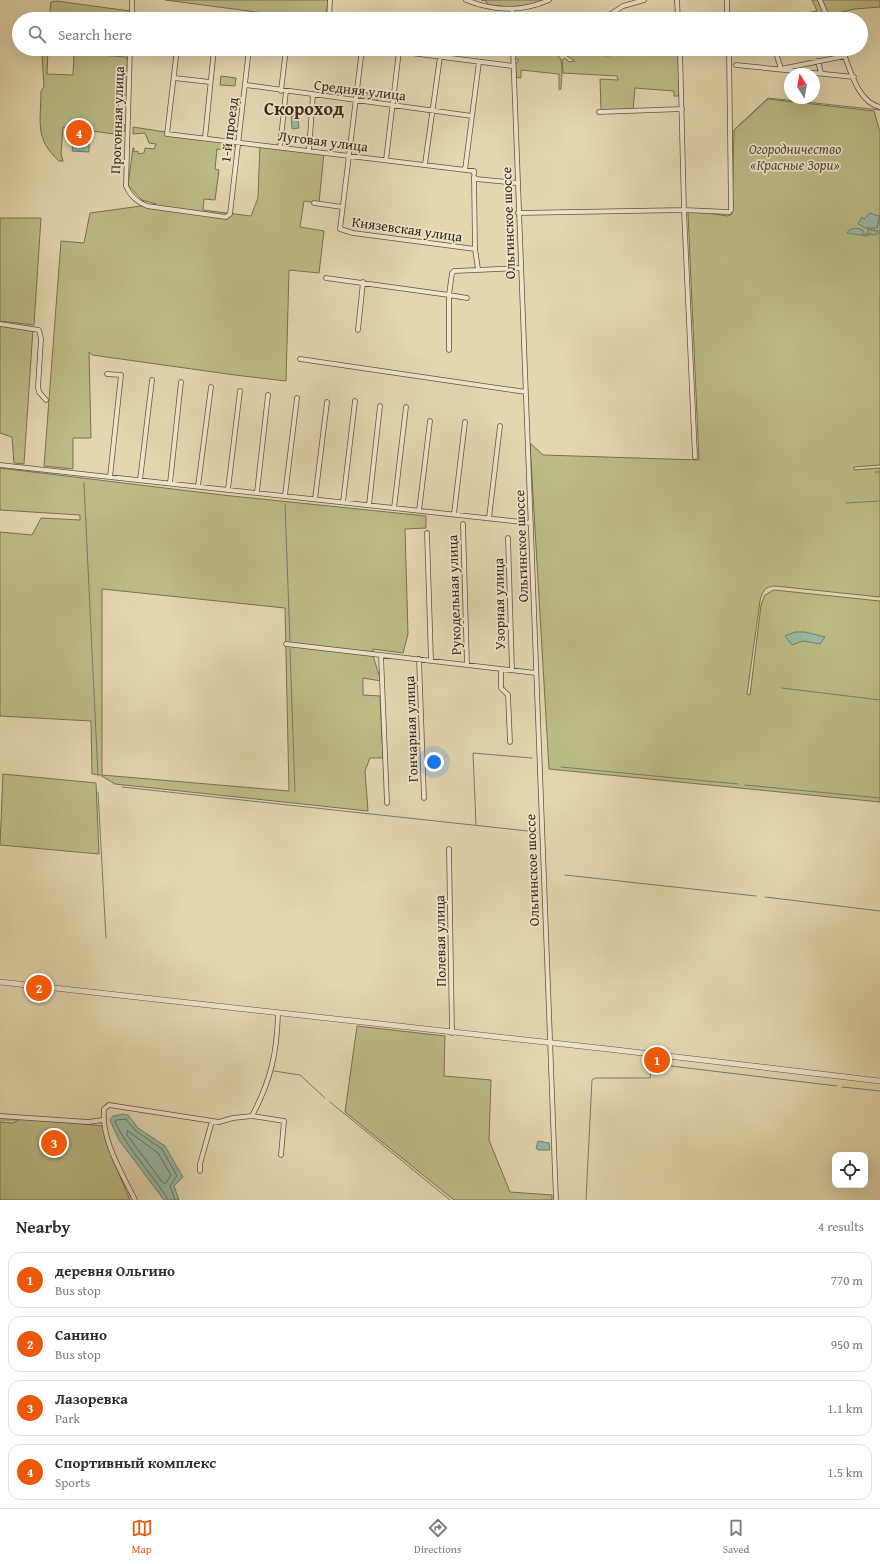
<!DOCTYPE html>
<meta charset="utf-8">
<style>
:root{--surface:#fff;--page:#f7f7f7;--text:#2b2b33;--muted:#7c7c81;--line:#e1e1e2;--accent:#ea580c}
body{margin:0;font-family:"Gentium Book Plus",serif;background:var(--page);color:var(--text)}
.controls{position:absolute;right:12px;bottom:12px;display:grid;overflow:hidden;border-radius:8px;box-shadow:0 4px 16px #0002}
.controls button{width:36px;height:36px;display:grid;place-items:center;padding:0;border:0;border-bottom:1px solid var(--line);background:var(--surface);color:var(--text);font:20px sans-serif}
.compass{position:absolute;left:784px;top:68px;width:36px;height:36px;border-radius:50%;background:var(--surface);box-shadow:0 4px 16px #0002;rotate:349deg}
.you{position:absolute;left:434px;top:762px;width:14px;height:14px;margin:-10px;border:3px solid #fff;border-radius:50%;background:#1a73e8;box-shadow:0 0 0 6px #1a73e833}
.badge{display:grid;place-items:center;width:26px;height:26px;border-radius:50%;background:var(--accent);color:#fff;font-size:13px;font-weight:700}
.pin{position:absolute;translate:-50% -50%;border:2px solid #fff;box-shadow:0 1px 4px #0006}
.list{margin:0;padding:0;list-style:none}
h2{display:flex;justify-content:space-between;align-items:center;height:52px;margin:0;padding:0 16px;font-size:17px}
h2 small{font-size:13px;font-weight:400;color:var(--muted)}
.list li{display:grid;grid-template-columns:26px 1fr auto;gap:12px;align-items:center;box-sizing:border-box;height:56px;margin:0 8px 8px;padding:0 8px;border:1px solid var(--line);border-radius:12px}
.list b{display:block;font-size:15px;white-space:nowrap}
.list p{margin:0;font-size:13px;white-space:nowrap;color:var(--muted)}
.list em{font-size:13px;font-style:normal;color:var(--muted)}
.icon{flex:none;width:22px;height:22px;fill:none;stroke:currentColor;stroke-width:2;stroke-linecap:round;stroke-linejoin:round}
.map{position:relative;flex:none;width:880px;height:1200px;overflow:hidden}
.search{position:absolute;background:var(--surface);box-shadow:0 4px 16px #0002;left:12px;right:12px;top:12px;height:44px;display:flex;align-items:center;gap:10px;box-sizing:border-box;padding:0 14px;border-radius:22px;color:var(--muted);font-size:15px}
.sheet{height:308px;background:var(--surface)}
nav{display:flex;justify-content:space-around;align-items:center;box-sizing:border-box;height:56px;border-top:1px solid var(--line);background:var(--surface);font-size:11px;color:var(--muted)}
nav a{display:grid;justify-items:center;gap:2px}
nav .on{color:var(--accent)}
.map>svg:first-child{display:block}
.green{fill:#bbbc86;stroke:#7a7050;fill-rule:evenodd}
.water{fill:#96baa7;stroke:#707e6e}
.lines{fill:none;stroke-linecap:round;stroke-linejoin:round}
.shore{stroke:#677060;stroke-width:1}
.stream{stroke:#707e6e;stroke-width:1}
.minor-casing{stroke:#63523f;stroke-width:5.5}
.tertiary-casing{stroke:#63523f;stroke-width:6}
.minor{stroke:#ede5cc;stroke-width:4}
.tertiary{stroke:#ede5cc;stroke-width:5}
.labels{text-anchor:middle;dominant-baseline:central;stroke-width:3.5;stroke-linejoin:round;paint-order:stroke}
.street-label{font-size:14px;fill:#382519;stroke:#ede5cc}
.park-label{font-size:14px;font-style:italic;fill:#594b34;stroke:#ede5cc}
.district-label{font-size:18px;font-weight:bold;fill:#382519;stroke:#ede5cc}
</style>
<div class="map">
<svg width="880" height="1200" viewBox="0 0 880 1200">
<rect width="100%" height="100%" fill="#e3d7b0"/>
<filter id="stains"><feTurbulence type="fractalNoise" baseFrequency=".005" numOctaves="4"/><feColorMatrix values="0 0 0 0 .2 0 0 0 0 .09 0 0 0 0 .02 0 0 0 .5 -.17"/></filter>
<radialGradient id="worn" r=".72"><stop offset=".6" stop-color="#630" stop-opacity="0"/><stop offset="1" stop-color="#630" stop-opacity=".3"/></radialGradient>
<path class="green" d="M 165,0 L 328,0 L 326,19 L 309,19 Z
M 481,0 L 543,0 C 525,9 507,7 488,5 L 486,1 Z
M 812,0 L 880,0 L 880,7 L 855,9 L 812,19 L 778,19 L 817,11 Z
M 56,1 L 130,11 L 129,19 L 49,19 L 51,2 Z
M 48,49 L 47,74 L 73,75 L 74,53 L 126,57 L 128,62 L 128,95 L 119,95 C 118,103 118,114 120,122 L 125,125 L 125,131 L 114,134 L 63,127 L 61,154 L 63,161 L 59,161 C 34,138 41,122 41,91 L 44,87 L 42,55 Z
M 74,49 L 127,49 L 127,54 L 74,51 Z
M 515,49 C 525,49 554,48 560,58 C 564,66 561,81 561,89 L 559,90 L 559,74 L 521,70 L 521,78 L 515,77 L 515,65 L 519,60 L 515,58 Z
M 563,49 L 608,55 L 643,49 L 679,49 L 680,96 L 674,96 L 674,91 L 635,88 L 633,110 L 601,110 L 600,79 L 618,80 L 617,76 L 563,73 L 562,60 L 565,58 L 569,62 L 575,61 L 562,53 Z
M 221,76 L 236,78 L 235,86 L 220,85 Z
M 361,92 L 377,94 L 377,101 L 360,99 Z
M 768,99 L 874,111 L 880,132 L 880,465 L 854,467 L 854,470 L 880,468 L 880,597 L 775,586 C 765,586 762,592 760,601 L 747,694 L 750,695 L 761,605 L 765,595 L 774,590 L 880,601 L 880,802 L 549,769 L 530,443 L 543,455 L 699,460 L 688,213 L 691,211 L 728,216 L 732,214 L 734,130 Z
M 133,127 L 237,143 L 238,147 L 228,145 L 228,150 L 217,149 L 215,169 L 219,170 L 215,200 L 204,199 L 203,210 L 251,216 L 258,198 L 260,145 L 324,153 L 319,203 L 304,201 L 300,227 L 324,231 L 319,273 L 289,270 L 286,381 L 235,375 L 92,355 L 89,352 L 91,438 L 73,438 L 73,469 L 44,466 L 61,241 L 84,243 L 90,213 L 156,204 L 142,200 L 128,185 L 133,148 L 134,148 L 134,152 L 138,151 L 138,154 L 144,153 L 145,148 L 154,149 L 156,144 L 149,143 L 145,133 L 133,134 Z
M 0,218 L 41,218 L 34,325 L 0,321 Z
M 0,326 L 33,329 L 24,464 L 14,463 L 12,437 L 0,433 Z
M 0,468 L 222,495 L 426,516 L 426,528 L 405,529 L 408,634 L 403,653 L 373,649 L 373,656 L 381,681 L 363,678 L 363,695 L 380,696 L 383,758 L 370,758 L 365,771 L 368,811 L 115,784 L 100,775 L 92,774 L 91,721 L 0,716 L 0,532 L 32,535 L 41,518 L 80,520 L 80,515 L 0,510 ZM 102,589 L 285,608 L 289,791 L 102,775 Z
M 3,774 L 96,783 L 99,854 L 0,845 Z
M 357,1026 L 445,1036 L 444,1076 L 491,1080 L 489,1140 L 510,1192 L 552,1195 L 552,1200 L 454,1200 L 345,1112 Z
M 23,1118 L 103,1126 L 113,1160 L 130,1200 L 0,1200 L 0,1122 L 13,1123 Z"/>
<path class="water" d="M 293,112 L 297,112 L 299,128 L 292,129 L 291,113 Z
M 73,142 L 89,144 L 89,152 L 72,151 Z
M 870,213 L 878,216 L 880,215 L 877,228 L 865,228 L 858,224 L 862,217 L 864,219 Z
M 856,228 L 863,230 L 863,234 L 868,234 L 868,229 L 878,231 L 879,233 L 873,235 L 871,234 L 867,236 L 847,233 L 849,230 Z
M 795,632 L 805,632 L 825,637 L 820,644 L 803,641 L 792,645 L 785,636 Z
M 123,1114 L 128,1115 L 138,1128 L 165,1146 L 183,1177 L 174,1186 L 179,1200 L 164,1200 L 119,1140 L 110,1120 L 113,1116 Z
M 538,1141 L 549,1143 L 550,1150 L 538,1150 L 536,1148 Z"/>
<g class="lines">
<path class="shore" d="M 128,1131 L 158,1153 L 171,1175 L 166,1183 L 163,1183 L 127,1135 Z
M 167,1200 L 166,1196 C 150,1172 128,1149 115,1122 L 116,1120 L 126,1119 L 136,1131 L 162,1149 L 177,1176 L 170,1186 L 175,1200"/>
<path class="stream" d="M 675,0 L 676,14
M 564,50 L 608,56 L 647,49
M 734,130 L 768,98 L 880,110
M 875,472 L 880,472
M 84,483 L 98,776
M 846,503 L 880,501
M 285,504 L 290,641
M 290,649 L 295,792
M 782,688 L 880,700
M 561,767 L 738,784
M 745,785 L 880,798
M 122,787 L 537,832
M 98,792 L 106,938
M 476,825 L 473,753 L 532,758
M 565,875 L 756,896
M 765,897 L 880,911
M 654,1064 L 837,1086
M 274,1071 L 300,1075 L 325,1098
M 842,1087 L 880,1091
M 330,1102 L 450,1200
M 0,1120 L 17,1120
M 586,1200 L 592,1080 L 595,1078 L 650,1078 L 652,1064"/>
<defs>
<path id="minor" d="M 466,0 C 493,11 522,12 549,0
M 677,0 L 678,19
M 727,0 L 727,19
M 820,0 L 828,19
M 512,10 L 512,19
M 132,19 L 132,0
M 329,19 L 330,0
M 603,19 L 623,6 L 644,0
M 130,49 L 126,186 C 130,196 137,202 147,206 L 226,217 L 230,214 L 249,49
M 177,49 L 167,134 L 474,171 L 474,174
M 362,49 L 340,229 L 353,233 L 475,249
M 380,49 L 513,66
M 513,49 L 556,1200
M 680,49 L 684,210 L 695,457
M 842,49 C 850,68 857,102 880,107
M 776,53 L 781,69 L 845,56
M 818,61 L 821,73
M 736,65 L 854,77
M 174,78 L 210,82
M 246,85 L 472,116
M 281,91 L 286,49
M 599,112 L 682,109
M 205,138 L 214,49
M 280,147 L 286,91
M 309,150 L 313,95
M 386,160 L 399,51
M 425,164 L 440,57
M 465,170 L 479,62
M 474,177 L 475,249 L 478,269
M 474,177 L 476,179 L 517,183
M 314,203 L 342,207
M 518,213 L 684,210 L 729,212 L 731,210 L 729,49
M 326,278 L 449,295 L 452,273 L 454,271 L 520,268
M 0,324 L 39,330 L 41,339 L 38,387 L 39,392 L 46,400
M 358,330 L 363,282
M 449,350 L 449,295 L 467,298
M 300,359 L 526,392
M 107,374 L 121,375 L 110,477
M 0,465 L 531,523
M 140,480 L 152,380
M 170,483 L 181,382
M 198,486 L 211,387
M 228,489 L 240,391
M 257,492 L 268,395
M 285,495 L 297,398
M 315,499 L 327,402
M 343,502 L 355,401
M 369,505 L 380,406
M 394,508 L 406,407
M 419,511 L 430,421
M 454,514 L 465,422
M 489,518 L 500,426
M 463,524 L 467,665
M 427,533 L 431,661
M 508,538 L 512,670
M 286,644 L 536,673
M 381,655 L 387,803
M 419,659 L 424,798
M 501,669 L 501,688 L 508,695 L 510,742
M 449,849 L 452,1033
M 0,1116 L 88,1122 L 103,1120
M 252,1116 L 284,1121 L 281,1155
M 200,1171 L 200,1164 L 212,1121
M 135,1200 C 122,1173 101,1140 104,1109 L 109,1105 L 219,1122 L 233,1118 L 252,1116 C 271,1080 277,1053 278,1013"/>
<path id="tertiary" d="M 0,982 L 608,1049 L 880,1081"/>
</defs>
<use href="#minor" class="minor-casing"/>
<use href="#tertiary" class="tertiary-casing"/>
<use href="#minor" class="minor"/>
<use href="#tertiary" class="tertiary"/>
</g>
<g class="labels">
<g class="street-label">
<text transform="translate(360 90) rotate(7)">Средняя улица</text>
<text transform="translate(117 120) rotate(-88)">Прогонная улица</text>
<text transform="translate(229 130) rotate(-83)">1-й проезд</text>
<text transform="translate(323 141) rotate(7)">Луговая улица</text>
<text transform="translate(508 223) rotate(-92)">Ольгинское шоссе</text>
<text transform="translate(407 229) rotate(8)">Князевская улица</text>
<text transform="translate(521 546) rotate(-92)">Ольгинское шоссе</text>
<text transform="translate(454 595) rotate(-92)">Рукодельная улица</text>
<text transform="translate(499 604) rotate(-91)">Узорная улица</text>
<text transform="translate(411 729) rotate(-92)">Гончарная улица</text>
<text transform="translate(532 870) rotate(-92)">Ольгинское шоссе</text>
<text transform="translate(440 941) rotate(-91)">Полевая улица</text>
</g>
<g class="park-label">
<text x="795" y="149">Огородничество<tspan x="795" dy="16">«Красные Зори»</tspan></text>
</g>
<g class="district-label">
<text x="304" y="108">Скороход</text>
</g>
</g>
<rect width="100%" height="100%" filter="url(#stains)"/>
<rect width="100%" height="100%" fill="url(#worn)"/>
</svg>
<div class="controls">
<button><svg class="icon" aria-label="locate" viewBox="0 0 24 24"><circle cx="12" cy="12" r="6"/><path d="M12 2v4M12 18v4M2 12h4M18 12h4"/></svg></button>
</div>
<svg class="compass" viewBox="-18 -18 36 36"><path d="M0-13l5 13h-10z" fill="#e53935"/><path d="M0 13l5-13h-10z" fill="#7c7c81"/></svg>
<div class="you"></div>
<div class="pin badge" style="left:657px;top:1060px">1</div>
<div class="pin badge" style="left:39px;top:988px">2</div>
<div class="pin badge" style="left:54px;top:1143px">3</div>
<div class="pin badge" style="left:79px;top:133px">4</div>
<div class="search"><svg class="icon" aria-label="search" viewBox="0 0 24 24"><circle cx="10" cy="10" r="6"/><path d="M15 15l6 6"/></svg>Search here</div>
</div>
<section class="sheet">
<h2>Nearby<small>4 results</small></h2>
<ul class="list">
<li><span class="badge">1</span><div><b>деревня Ольгино</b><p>Bus stop</p></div><em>770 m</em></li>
<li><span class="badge">2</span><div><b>Санино</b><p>Bus stop</p></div><em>950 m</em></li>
<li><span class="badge">3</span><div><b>Лазоревка</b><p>Park</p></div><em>1.1 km</em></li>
<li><span class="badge">4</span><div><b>Спортивный комплекс</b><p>Sports</p></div><em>1.5 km</em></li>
</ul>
</section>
<nav>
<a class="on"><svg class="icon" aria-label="map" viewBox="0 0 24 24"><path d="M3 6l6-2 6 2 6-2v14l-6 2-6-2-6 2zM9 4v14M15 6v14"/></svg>Map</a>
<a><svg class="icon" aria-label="directions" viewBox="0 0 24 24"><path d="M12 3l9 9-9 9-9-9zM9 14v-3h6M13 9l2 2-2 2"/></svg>Directions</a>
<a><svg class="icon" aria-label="saved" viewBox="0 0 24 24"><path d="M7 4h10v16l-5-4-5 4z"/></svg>Saved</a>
</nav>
